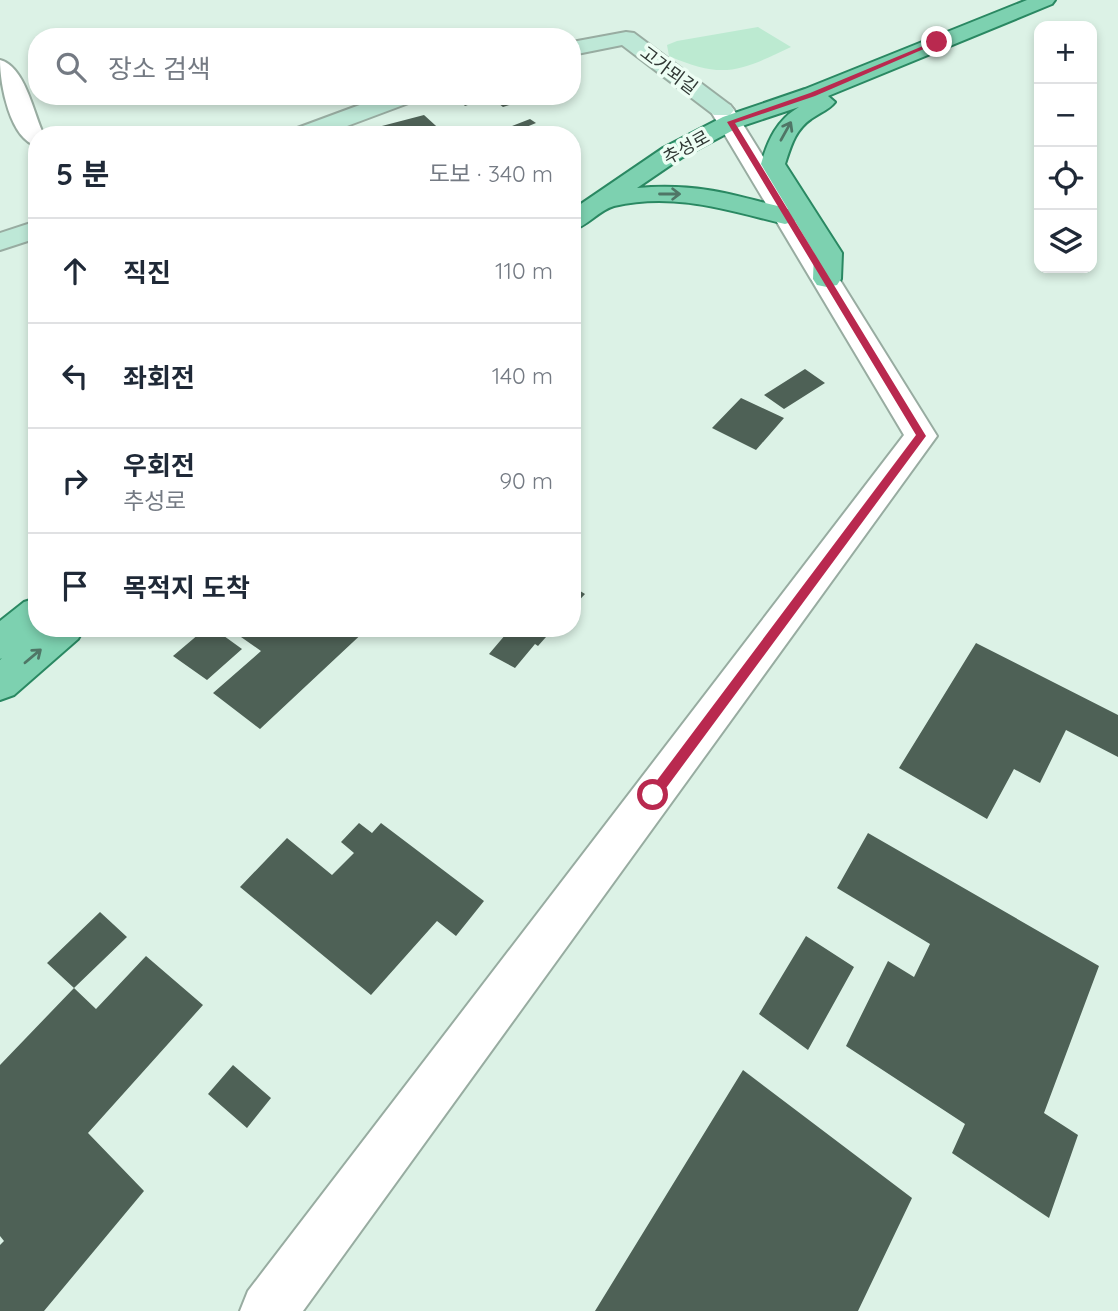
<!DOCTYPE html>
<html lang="ko">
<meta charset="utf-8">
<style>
:root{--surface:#fff;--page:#f6f6f7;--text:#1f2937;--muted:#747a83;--line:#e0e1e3}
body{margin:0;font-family:Quicksand,"Noto Sans KR",sans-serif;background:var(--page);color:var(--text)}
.controls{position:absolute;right:21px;top:21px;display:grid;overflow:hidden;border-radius:14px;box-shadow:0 4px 10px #0003}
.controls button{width:63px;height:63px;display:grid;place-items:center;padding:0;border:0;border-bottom:2px solid var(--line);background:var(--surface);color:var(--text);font:35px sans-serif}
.stop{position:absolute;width:21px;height:21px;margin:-16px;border:5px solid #b9294f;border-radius:50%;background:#fff}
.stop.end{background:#b9294f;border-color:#fff;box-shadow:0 2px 7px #0008}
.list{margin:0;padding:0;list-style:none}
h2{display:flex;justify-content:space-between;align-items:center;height:91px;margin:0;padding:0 28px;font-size:30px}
h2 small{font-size:23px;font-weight:400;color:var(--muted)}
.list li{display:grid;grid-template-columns:46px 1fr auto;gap:21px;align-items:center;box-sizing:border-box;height:105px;padding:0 28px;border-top:2px solid var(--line)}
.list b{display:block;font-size:26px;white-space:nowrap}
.list p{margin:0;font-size:23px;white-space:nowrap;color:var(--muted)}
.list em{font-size:23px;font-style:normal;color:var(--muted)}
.icon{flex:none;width:38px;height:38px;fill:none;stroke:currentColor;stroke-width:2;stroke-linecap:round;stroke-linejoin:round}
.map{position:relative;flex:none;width:1118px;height:1311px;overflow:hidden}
.search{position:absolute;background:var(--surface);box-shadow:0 4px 10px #0003;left:28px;top:28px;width:553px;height:77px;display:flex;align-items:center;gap:18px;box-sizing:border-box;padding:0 24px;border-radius:28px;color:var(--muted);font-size:26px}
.panel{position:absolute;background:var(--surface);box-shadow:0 4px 10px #0003;left:28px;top:126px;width:553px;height:511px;border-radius:28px}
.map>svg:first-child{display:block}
.green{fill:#bcead1}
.building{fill:#4e6156}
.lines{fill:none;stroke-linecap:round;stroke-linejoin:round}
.street-casing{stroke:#98aca1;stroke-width:4}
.secondary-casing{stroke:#98aca1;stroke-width:4}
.primary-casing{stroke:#2a8862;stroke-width:4}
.street{fill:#fff;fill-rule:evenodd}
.secondary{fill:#bee8d7;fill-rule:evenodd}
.primary{fill:#7dd1b0;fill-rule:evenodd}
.oneway{stroke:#4f7666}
.route{fill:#b9294f}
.labels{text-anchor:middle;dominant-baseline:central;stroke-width:7;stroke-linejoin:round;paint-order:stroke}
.far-street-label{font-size:18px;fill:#313935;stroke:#edfef4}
</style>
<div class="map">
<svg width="1118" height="1311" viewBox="0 0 1118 1311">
<rect width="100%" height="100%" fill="#dcf2e6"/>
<path class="green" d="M 758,27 L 791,47 C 740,71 724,80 669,56 L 667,45 L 677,41 Z"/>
<path class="building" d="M 464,96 L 477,96 L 482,100 L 465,106 L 457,98 Z
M 489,96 L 535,96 L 535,97 L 503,107 Z
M 424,115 L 446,135 L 386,135 L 378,127 Z
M 530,119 L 536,123 L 519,130 L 512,126 Z
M 805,369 L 825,383 L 784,409 L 764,395 Z
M 741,398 L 784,418 L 756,450 L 712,428 Z
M 572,586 L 585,594 L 572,608 Z
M 206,628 L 213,628 L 242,649 L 207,680 L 173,656 Z
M 251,628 L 368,628 L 260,729 L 213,693 L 261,651 L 241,637 Z
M 511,628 L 554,628 L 538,646 L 535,644 L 515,668 L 489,654 Z
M 976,643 L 1118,715 L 1118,757 L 1066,730 L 1040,783 L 1014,769 L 987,819 L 899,768 Z
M 359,823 L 372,833 L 381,823 L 484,901 L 456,936 L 437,921 L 371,995 L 240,887 L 287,838 L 332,875 L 354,853 L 341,842 Z
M 868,833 L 1099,966 L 1044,1113 L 1078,1135 L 1049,1218 L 952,1153 L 965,1124 L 846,1046 L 888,961 L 914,977 L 930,944 L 837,888 Z
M 100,912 L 127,937 L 74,988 L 47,963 Z
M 806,936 L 854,967 L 808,1050 L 759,1014 Z
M 146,956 L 203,1005 L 88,1133 L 144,1191 L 44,1311 L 0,1311 L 0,1245 L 4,1241 L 0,1236 L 0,1065 L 74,988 L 96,1009 Z
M 233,1065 L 271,1098 L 247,1128 L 208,1094 Z
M 743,1070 L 912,1198 L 858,1311 L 595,1311 Z"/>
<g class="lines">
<defs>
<path id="street" d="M 0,60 C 24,66 33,110 42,131 L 46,135 L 37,135 L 37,146 C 10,139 0,85 0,60 Z
M 722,103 L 730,105 L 734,110 L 937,436 L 303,1311 L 240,1311 L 248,1291 L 904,435 L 710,110 L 714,105 Z"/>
<path id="secondary" d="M 626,32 L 634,33 L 730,105 L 734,110 L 730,115 L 714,115 L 622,45 L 572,55 L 572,42 Z
M 384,96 L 417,96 L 414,101 L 323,135 L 288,135 L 292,130 Z
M 37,221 L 37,238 L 0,250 L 0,233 Z"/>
<path id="primary" d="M 1027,0 L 1055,0 L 1052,4 L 828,96 L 835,102 C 829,110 819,113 811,119 C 795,130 791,146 785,164 L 842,253 L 841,279 L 837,285 L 827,287 L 817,285 L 813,279 L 814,253 L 795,221 L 785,224 C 727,210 674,192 614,206 C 599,210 588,226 572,230 L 572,210 L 663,148 L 723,117 L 805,89 ZM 799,107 C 777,120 768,140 761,164 L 788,209 C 731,194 697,183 637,188 L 681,158 L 739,127 Z
M 37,598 L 37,628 L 84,628 L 78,639 L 14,695 L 0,700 L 0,660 L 2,658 L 0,659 L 0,621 L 24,602 Z"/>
</defs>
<use href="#street" class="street-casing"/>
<use href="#secondary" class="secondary-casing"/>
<use href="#primary" class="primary-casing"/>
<use href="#street" class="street"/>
<use href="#secondary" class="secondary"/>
<use href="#primary" class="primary"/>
</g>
<defs><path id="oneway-shaft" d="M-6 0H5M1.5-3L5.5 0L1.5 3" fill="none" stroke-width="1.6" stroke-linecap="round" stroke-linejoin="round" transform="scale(1.75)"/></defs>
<g class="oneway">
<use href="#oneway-shaft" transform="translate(786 131) rotate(-61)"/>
<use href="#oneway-shaft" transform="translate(670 194)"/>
<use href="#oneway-shaft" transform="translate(33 656) rotate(-40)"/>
</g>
<path class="route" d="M 935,41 L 940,42 L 815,96 L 735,123 L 926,436 L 658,799 L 653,801 L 649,799 L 649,791 L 916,435 L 727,122 L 810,93 Z"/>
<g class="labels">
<g class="far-street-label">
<text transform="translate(669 70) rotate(37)">고가뫼길</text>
<text transform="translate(686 147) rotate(-29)">추성로</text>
</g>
</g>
</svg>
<div class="controls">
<button>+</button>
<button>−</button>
<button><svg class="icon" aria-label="locate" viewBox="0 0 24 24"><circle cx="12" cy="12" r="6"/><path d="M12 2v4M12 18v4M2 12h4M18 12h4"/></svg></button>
<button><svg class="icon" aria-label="layers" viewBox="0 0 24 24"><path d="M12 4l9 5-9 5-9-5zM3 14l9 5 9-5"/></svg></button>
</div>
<div class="stop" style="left:653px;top:795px"></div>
<div class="stop end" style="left:937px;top:42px"></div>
<div class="search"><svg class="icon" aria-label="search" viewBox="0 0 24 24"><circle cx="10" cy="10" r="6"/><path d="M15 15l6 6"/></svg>장소 검색</div>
<section class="panel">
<h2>5 분<small>도보 · 340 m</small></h2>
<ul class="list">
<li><svg class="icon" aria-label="ahead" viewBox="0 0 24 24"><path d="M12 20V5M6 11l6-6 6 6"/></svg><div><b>직진</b></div><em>110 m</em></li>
<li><svg class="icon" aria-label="left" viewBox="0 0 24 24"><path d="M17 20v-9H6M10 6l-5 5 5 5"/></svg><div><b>좌회전</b></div><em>140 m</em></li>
<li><svg class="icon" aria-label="right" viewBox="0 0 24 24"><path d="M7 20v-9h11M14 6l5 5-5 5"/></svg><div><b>우회전</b><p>추성로</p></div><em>90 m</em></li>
<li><svg class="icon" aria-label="arrive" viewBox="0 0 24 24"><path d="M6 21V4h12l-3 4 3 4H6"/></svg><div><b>목적지 도착</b></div></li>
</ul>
</section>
</div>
